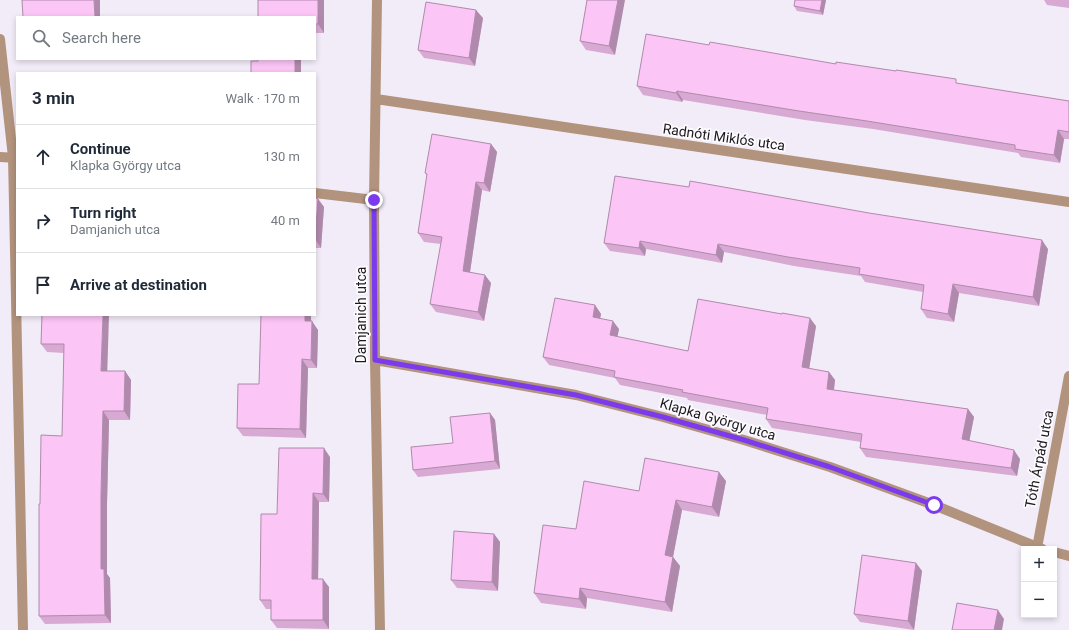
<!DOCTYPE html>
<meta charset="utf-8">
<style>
:root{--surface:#fff;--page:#f2f2f3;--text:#1f2937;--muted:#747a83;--line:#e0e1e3}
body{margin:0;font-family:Roboto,sans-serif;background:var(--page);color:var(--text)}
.controls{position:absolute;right:12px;bottom:12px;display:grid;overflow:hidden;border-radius:0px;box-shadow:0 2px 6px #0003}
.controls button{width:36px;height:36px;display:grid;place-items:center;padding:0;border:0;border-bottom:1px solid var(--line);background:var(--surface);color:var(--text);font:20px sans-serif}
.stop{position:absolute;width:12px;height:12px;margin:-9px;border:3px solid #7c3aed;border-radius:50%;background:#fff}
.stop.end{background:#7c3aed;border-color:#fff;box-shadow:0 1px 4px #0008}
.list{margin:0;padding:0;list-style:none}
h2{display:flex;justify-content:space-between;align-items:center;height:52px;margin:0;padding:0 16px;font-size:17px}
h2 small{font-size:13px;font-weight:400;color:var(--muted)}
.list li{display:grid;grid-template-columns:26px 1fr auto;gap:12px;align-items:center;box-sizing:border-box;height:64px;padding:0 16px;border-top:1px solid var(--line)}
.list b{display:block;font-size:15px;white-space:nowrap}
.list p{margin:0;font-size:13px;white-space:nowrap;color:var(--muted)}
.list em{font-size:13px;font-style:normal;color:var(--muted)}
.icon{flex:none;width:22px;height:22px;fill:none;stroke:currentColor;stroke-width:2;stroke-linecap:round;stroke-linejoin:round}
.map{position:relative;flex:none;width:1069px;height:630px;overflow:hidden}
.search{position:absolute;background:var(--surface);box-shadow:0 2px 6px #0003;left:16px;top:16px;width:300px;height:44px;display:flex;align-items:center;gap:10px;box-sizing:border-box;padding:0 14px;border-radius:0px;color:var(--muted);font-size:15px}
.panel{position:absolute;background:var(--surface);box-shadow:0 2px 6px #0003;left:16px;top:72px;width:300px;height:244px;border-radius:0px}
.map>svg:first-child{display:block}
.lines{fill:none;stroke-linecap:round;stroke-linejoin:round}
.minor{stroke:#b2937d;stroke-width:10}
.wall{fill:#d8a9d3}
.shaded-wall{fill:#b08aac}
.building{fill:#fbc5f5;stroke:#b08aac}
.route{stroke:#7c3aed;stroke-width:5}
.labels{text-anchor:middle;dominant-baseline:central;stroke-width:3.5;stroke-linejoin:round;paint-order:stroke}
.street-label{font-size:14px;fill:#1c191e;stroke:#fdfbfe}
</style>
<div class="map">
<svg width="1069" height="630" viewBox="0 0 1069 630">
<rect width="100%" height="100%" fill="#f2ecf8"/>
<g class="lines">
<path class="minor" d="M 377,0 L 374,200 L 375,360 L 380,630
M 0,39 L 13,157 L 23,630
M 376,99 L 1069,202
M 0,157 L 17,158
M 315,193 L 374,200
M 375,360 L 576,395 L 663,417 L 744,440 L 830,467 L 934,505 L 1042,549
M 1037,548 L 1069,376
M 1054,552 L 1069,556"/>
</g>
<path class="wall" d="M 324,0 L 324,33 L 315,33 L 315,17 Z
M 587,0 L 615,55 L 586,50 L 580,41 Z
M 826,0 L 823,15 L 797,11 L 794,6 Z
M 1044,0 L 1069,0 L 1069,8 L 1047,5 Z
M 483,18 L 475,66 L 424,58 L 418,50 Z
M 709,45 L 836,64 L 1069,101 L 1069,139 L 1064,139 L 1060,163 L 1021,157 L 1018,153 L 873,129 L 805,120 L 683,100 L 682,102 L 643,95 L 637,86 Z
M 491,144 L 497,152 L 490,192 L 482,190 L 470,272 L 491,283 L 484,321 L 436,312 L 430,304 L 441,244 L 424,242 L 418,233 L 427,176 L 425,173 Z
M 615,176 L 1048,249 L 1039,306 L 959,293 L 954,322 L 927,318 L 921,309 L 923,292 L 865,282 L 861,276 L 794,266 L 724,252 L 722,263 L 646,249 L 645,256 L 610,251 L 604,243 Z
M 315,198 L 318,199 L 324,207 L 321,248 L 315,248 Z
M 595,305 L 601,314 L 600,318 L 619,329 L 617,337 L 688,351 L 816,326 L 809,369 L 829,372 L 835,380 L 834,390 L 968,409 L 974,417 L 969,441 L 1020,459 L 1017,476 L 866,457 L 860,448 L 861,442 L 772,428 L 766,419 L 767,415 L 688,400 L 687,398 L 620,385 L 615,378 L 549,365 L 543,357 Z
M 42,315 L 107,371 L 125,371 L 131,380 L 130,420 L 109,420 L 107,504 L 107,574 L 110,578 L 111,623 L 45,624 L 39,616 L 40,504 L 62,436 L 64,353 L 47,352 L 41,344 Z
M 261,315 L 311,315 L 311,321 L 318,330 L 317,368 L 308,368 L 306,438 L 243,436 L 237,428 L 259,384 Z
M 490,413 L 495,420 L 500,469 L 418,477 L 413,470 L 453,443 Z
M 330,457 L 329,502 L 319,502 L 318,579 L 329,587 L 329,629 L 277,628 L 271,620 L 271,609 L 266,609 L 260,600 L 277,514 Z
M 726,481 L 719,517 L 682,510 L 673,557 L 680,566 L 672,612 L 587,598 L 586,609 L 541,603 L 534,593 L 576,529 L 639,491 Z
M 494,534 L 500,542 L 498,591 L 457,588 L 451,580 Z
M 916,563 L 922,571 L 914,630 L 860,622 L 854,614 Z"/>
<path class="shaded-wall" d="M 94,0 L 100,0 L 100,17 L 95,17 Z
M 318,0 L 324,0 L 324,33 L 318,24 Z
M 618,0 L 625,0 L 615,55 L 609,46 Z
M 822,0 L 826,0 L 823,15 L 820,11 Z
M 476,10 L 483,18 L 475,66 L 469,58 Z
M 295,59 L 301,59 L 301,73 L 295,73 Z
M 677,91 L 683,100 L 682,102 L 676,93 Z
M 1058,130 L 1064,139 L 1060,163 L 1054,155 Z
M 491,144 L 497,152 L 490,192 L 484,183 Z
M 476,182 L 482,190 L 469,279 L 463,271 Z
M 318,199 L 324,207 L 321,248 L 315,239 Z
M 1042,240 L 1048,249 L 1039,306 L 1033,297 Z
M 640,241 L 646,249 L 645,256 L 639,248 Z
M 718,244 L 724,252 L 722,263 L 716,255 Z
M 485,275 L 491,283 L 484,321 L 478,312 Z
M 953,284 L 959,293 L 954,322 L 948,314 Z
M 595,305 L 601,314 L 599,325 L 593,317 Z
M 103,315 L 109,315 L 107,380 L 101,371 Z
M 305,315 L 311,315 L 311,330 L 305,321 Z
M 810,318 L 816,326 L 808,376 L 802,367 Z
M 312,321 L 318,330 L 317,368 L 311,360 Z
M 613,321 L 619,329 L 616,344 L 610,335 Z
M 302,359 L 308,368 L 306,438 L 300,429 Z
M 125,371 L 131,380 L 130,420 L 124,411 Z
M 829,372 L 835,380 L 833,397 L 827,389 Z
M 968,409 L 974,417 L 968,448 L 962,439 Z
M 103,411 L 109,420 L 107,504 L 107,574 L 110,578 L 111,623 L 105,615 L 101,569 L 101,495 Z
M 490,413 L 495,420 L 500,469 L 495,461 Z
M 324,448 L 330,457 L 329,502 L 323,494 Z
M 1014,450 L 1020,459 L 1017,476 L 1011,468 Z
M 719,472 L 726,481 L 719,517 L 712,507 Z
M 313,493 L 319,502 L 318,587 L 312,579 Z
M 676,500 L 682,510 L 673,557 L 680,566 L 672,612 L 665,602 L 665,555 Z
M 494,534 L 500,542 L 498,591 L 492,582 Z
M 916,563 L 922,571 L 914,630 L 908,621 Z
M 323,579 L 329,587 L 329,629 L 323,620 Z
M 580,588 L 587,598 L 586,609 L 579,599 Z
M 998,610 L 1004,619 L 1002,630 L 994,630 Z"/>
<path class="building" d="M 22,0 L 94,0 L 95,17 L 23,17 Z
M 258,0 L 318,0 L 318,24 L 315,24 L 315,17 L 258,17 Z
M 587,0 L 618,0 L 609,46 L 580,41 Z
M 795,0 L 822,0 L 820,11 L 794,6 Z
M 426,2 L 476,10 L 469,58 L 418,50 Z
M 646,34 L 709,45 L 710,42 L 836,64 L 836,62 L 896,71 L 896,70 L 956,79 L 956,83 L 1069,101 L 1069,132 L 1058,130 L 1054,155 L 1015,149 L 1015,145 L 867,121 L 799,111 L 677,91 L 676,93 L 637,86 Z
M 258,59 L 295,59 L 295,73 L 251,73 L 251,61 L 258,61 Z
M 432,134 L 491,144 L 484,183 L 476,182 L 463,271 L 485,275 L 478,312 L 430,304 L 442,237 L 418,233 L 427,174 L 425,173 Z
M 615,176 L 689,187 L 690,181 L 869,213 L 1042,240 L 1033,297 L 953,284 L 948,314 L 921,309 L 924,285 L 859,274 L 860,268 L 788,257 L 718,244 L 716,255 L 640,241 L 639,248 L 604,243 Z
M 315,198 L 318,199 L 315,239 Z
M 555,298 L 595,305 L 593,317 L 613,321 L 610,335 L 688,351 L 698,299 L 782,314 L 782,313 L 810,318 L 802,367 L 829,372 L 827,389 L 968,409 L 962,439 L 1014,450 L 1011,468 L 860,448 L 862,434 L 766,419 L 768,408 L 682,392 L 683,390 L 614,377 L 615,371 L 543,357 Z
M 42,315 L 103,315 L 101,371 L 125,371 L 124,411 L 103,411 L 101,495 L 101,569 L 104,569 L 105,615 L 39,616 L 39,504 L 40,504 L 41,435 L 62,436 L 64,344 L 41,344 Z
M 261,315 L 305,315 L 305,321 L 312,321 L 311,360 L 302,359 L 300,429 L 237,428 L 238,384 L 259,384 Z
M 490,413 L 495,461 L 413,470 L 411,447 L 453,443 L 450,417 Z
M 279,448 L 324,448 L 323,494 L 313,493 L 312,579 L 323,579 L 323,620 L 271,620 L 271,600 L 260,600 L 261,514 L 277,514 Z
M 645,458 L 719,472 L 712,507 L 676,500 L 665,555 L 673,557 L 665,602 L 580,588 L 579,599 L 534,593 L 543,525 L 576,529 L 584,481 L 639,491 Z
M 454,531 L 494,534 L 492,582 L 451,580 Z
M 862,555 L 916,563 L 908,621 L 854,614 Z
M 957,603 L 998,610 L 994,630 L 952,630 Z"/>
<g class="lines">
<path class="route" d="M 374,200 L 375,360 L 576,395 L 663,417 L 744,440 L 830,467 L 934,505"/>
</g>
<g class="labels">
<g class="street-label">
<text transform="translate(724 137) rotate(8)">Radnóti Miklós utca</text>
<text transform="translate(361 315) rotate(-90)">Damjanich utca</text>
<text transform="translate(718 419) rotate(16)">Klapka György utca</text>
<text transform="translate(1039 459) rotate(-79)">Tóth Árpád utca</text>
</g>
</g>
</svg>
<div class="controls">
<button>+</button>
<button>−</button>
</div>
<div class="stop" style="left:934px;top:505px"></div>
<div class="stop end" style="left:374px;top:200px"></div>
<div class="search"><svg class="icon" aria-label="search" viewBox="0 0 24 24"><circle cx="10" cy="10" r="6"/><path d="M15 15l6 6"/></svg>Search here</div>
<section class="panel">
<h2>3 min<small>Walk · 170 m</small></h2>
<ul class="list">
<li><svg class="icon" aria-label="ahead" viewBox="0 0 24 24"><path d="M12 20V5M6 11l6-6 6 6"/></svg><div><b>Continue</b><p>Klapka György utca</p></div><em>130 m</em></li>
<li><svg class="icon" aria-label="right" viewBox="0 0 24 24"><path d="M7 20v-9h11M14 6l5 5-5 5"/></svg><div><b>Turn right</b><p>Damjanich utca</p></div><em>40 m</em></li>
<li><svg class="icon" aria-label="arrive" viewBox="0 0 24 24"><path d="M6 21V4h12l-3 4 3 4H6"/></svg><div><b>Arrive at destination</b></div></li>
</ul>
</section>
</div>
